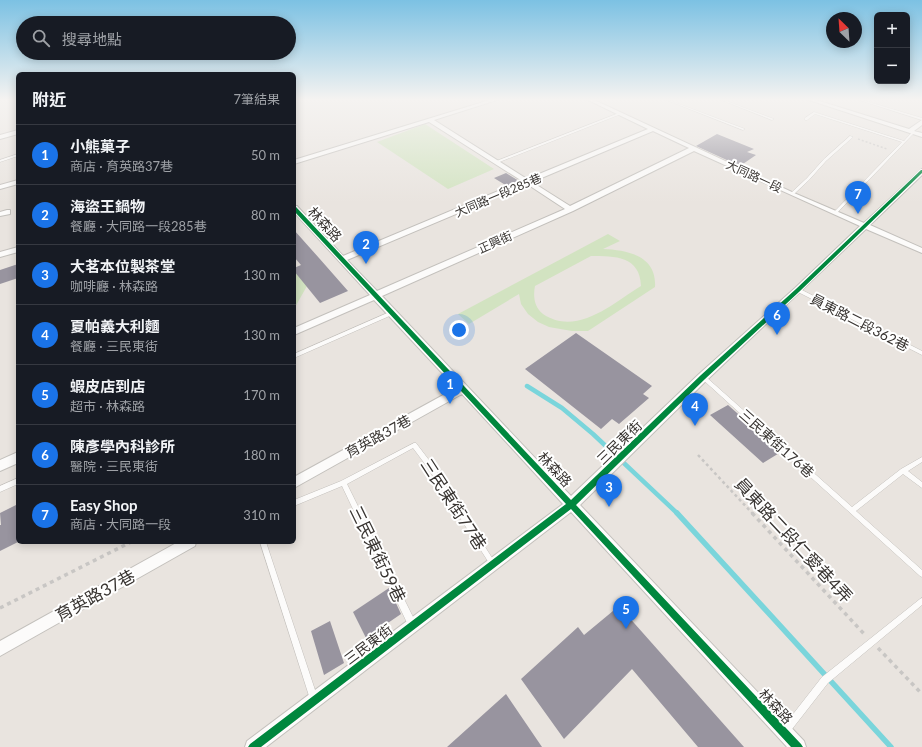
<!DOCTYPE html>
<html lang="zh-TW">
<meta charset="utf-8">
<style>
:root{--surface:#171b24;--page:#242831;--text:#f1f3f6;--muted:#9ea1a6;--line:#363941;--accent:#1a73e8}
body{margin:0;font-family:Lato,"Noto Sans TC",sans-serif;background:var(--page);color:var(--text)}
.controls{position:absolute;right:12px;top:12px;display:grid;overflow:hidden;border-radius:6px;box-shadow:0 2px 10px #0003}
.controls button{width:36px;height:36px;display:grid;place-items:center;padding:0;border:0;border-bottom:1px solid var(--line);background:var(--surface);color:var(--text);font:20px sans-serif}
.compass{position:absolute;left:826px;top:12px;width:36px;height:36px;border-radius:50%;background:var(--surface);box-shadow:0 2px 10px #0003;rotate:335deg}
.you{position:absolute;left:459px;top:330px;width:14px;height:14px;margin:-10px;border:3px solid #fff;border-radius:50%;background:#1a73e8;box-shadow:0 0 0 6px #1a73e833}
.badge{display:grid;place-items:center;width:26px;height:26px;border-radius:50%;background:var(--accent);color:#fff;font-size:13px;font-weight:700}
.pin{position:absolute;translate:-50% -33px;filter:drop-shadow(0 1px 2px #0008)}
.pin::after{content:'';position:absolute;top:21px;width:14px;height:12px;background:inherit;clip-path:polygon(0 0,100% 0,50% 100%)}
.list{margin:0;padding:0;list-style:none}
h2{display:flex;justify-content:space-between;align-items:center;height:52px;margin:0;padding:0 16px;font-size:17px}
h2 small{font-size:13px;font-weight:400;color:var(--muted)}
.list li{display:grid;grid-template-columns:26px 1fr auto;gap:12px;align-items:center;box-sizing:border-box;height:60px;padding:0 16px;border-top:1px solid var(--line)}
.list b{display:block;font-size:15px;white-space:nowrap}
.list p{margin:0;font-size:13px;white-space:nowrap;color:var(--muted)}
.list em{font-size:13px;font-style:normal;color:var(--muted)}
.icon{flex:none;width:22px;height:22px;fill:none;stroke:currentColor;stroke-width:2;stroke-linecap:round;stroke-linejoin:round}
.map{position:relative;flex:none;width:922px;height:747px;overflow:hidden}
.search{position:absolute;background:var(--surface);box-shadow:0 2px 10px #0003;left:16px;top:16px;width:280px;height:44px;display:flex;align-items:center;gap:10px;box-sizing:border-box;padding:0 14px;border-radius:22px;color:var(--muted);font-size:15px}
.panel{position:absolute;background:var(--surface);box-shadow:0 2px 10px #0003;left:16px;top:72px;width:280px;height:472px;border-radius:6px}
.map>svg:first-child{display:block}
.green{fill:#d2e3c1;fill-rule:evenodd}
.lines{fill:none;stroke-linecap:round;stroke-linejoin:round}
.stream-far1{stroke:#7ad5db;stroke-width:4.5}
.stream{stroke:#7ad5db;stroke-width:5.5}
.building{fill:#98949f}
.lane-casing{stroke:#c3c0bc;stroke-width:1}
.street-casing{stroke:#c3c0bc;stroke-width:2}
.path-far2{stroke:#c8c6c4;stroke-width:1.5;stroke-dasharray:2 2;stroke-linecap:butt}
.path-far1{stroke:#c8c6c4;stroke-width:2.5;stroke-dasharray:3 3;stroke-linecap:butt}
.path{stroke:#c8c6c4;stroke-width:3.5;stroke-dasharray:4 4;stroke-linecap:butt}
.lane{fill:#fcfbfa;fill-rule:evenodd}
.street{fill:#fcfbfa;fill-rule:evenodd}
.cycleway-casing{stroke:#fff;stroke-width:2}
.cycleway{fill:#00873e;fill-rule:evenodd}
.labels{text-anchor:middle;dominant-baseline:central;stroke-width:4;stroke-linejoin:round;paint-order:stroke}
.far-street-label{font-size:12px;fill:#383431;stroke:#fff}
.street-label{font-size:14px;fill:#383431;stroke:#fff}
.near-street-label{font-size:17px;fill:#383431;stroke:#fff}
</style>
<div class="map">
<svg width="922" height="747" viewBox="0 0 922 747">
<rect width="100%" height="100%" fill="#e9e4df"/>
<path class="green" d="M 425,124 L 494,169 L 448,189 L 377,142 Z
M 608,234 L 620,241 L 603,249 C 628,250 657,256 655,287 L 588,331 L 572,331 L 549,327 L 538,322 L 528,314 L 521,304 L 519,294 L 469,324 L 458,314 ZM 591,256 C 615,256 640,256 641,286 C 613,303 577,337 543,314 C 534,307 533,296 535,286 Z
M 294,270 L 307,286 L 294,309 Z"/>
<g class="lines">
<path class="stream-far1" d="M 527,386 L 562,408 L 593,434 L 678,514"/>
<path class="stream" d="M 677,513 L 891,747"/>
</g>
<path class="building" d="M 717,134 L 754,149 L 747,152 L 756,155 L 740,166 L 696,146 Z
M 506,173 L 519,181 L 507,186 L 494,178 Z
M 294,230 L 319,258 L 348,291 L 320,303 L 294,271 L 294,268 L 301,265 L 294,257 Z
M 18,264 L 18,278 L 0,284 L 0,270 Z
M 576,333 L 652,386 L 643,394 L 649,398 L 619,424 L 612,419 L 601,429 L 525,369 Z
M 728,405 L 781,452 L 763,463 L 710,415 Z
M 18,504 L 18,542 L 0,551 L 0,525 L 1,525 L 0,513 Z
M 389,588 L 401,614 L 366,638 L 353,612 Z
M 619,606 L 744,747 L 698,747 L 632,669 L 564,739 L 521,679 L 578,627 L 584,635 Z
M 330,621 L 344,663 L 324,675 L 311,631 Z
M 506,694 L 542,747 L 447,747 Z"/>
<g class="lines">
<defs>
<path id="lane" d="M 664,99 L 666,99 L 745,129 L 743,130 Z
M 719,99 L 721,99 L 774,119 L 772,120 Z
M 856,99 L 859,99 L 922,118 L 922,120 Z
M 814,112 L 904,141 L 913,131 L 915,132 L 836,214 L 835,214 L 833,213 L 834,212 L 902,142 L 815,114 L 807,120 L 805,120 L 805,118 Z
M 619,113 L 621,114 L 497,163 L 494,162 Z
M 850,136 L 853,137 L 826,161 L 809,180 L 793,195 L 791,195 L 791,193 L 807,178 L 824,159 Z
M 18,154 L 18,156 L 0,162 L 0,160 Z
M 796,289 L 800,289 L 922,351 L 922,355 L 796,291 Z
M 392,311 L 394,312 L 394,314 L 294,358 L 294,354 Z
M 703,375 L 705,376 L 852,507 L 901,469 L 922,457 L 922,462 L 908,471 L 922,482 L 922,488 L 903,474 L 856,511 L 922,570 L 922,577 L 920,576 L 701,378 L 700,377 L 701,376 Z
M 414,443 L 416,443 L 432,464 L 496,564 L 495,566 L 493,567 L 491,566 L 428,468 L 413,448 L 347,484 L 415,621 L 416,624 L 415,627 L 412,628 L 409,627 L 342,486 L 294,506 L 294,500 L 341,481 Z
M 18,478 L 18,484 L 0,492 L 0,486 Z
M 260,542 L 266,542 L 318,699 L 317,702 L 314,703 L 311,702 L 310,699 Z
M 922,598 L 922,605 L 828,683 L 789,733 L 786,734 L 783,733 L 782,730 L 783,727 L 822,677 L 920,599 Z"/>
<path id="street" d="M 493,99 L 500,99 L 434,120 L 527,179 L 648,129 L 586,99 L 592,99 L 794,193 L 864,223 L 922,169 L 922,175 L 870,225 L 922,248 L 922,253 L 866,229 L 707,380 L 580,505 L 804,741 L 806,747 L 787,747 L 571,512 L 266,747 L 245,747 L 247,741 L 563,504 L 462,394 L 294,488 L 294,477 L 456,388 L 374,300 L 294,335 L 294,328 L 370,295 L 294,212 L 294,206 L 297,206 L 343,256 L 522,181 L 429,122 L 294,164 L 294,160 ZM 653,131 L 689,148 L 570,206 L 532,182 ZM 694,151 L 860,226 L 795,288 L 699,374 L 571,496 L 382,296 L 573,211 ZM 527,184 L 565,209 L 377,291 L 347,260 Z
M 806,99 L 813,99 L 909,129 L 922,120 L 922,125 L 914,131 L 922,133 L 922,137 Z
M 18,130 L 18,134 L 0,139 L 0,135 Z
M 18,180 L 18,184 L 0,189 L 0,185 Z
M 7,210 L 10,210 L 10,214 L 0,216 L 0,212 Z
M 18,247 L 18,252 L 0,257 L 0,252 Z
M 18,452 L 18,463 L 0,471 L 0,460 Z
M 178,542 L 196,542 L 195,546 L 0,656 L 0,641 Z"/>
</defs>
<use href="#lane" class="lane-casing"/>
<use href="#street" class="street-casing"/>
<path class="path-far2" d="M 858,139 L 887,149"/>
<path class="path-far1" d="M 698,455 L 753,514"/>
<path class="path" d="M 752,513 L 866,636
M 0,608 L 131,542
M 878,648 L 922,694"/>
<use href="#lane" class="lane"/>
<use href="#street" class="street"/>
<defs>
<path id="cycleway" d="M 921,170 L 922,170 L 922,173 L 800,291 L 705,379 L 576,505 L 801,744 L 803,747 L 791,747 L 571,509 L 261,747 L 248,747 L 250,744 L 566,504 L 294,211 L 294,207 L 296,207 L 571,500 L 701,375 L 796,289 Z"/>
</defs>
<use href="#cycleway" class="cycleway-casing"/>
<use href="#cycleway" class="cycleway"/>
</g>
<linearGradient id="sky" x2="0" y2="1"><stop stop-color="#7cc1e3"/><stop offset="0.49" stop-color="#f5f3f1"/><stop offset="1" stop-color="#f5f3f1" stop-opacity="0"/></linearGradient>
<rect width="922" height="203" fill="url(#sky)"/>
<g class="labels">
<g class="far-street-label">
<text transform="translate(754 176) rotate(25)">大同路一段</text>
<text transform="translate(498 195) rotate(-23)">大同路一段285巷</text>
<text transform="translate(495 242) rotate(-24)">正興街</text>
</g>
<g class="street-label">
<text transform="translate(325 224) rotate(47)">林森路</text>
<text transform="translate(860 322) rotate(27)">員東路二段362巷</text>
<text transform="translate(378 436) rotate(-29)">育英路37巷</text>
<text transform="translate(619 442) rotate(-44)">三民東街</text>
<text transform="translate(777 443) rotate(42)">三民東街176巷</text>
<text transform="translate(555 469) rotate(47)">林森路</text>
<text transform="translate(368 644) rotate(-37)">三民東街</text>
<text transform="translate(776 706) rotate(47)">林森路</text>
</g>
<g class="near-street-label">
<text transform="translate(454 504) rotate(57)">三民東街77巷</text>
<text transform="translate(794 540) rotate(47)">員東路二段仁愛巷4弄</text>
<text transform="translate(378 554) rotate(64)">三民東街59巷</text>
<text transform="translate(95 595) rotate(-29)">育英路37巷</text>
</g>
</g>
</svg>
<div class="controls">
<button>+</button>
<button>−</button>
</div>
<svg class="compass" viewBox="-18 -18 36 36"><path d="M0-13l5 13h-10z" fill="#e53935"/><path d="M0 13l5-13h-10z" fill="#9ea1a6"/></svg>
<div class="you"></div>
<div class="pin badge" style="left:450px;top:404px">1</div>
<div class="pin badge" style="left:366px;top:264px">2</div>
<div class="pin badge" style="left:609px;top:507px">3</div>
<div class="pin badge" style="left:695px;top:426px">4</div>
<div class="pin badge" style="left:626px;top:629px">5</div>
<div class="pin badge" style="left:777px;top:335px">6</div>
<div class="pin badge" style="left:858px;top:214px">7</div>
<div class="search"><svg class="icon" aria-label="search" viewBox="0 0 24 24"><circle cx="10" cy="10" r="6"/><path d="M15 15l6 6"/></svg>搜尋地點</div>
<section class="panel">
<h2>附近<small>7筆結果</small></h2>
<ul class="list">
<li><span class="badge">1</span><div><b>小熊菓子</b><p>商店 · 育英路37巷</p></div><em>50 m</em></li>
<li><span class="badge">2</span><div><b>海盜王鍋物</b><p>餐廳 · 大同路一段285巷</p></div><em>80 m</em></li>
<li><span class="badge">3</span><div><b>大茗本位製茶堂</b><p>咖啡廳 · 林森路</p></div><em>130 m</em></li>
<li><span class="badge">4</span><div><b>夏帕義大利麵</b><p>餐廳 · 三民東街</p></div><em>130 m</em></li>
<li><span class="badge">5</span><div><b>蝦皮店到店</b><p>超市 · 林森路</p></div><em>170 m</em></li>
<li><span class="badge">6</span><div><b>陳彥學內科診所</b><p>醫院 · 三民東街</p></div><em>180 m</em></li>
<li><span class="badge">7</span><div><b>Easy Shop</b><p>商店 · 大同路一段</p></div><em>310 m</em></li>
</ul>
</section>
</div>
